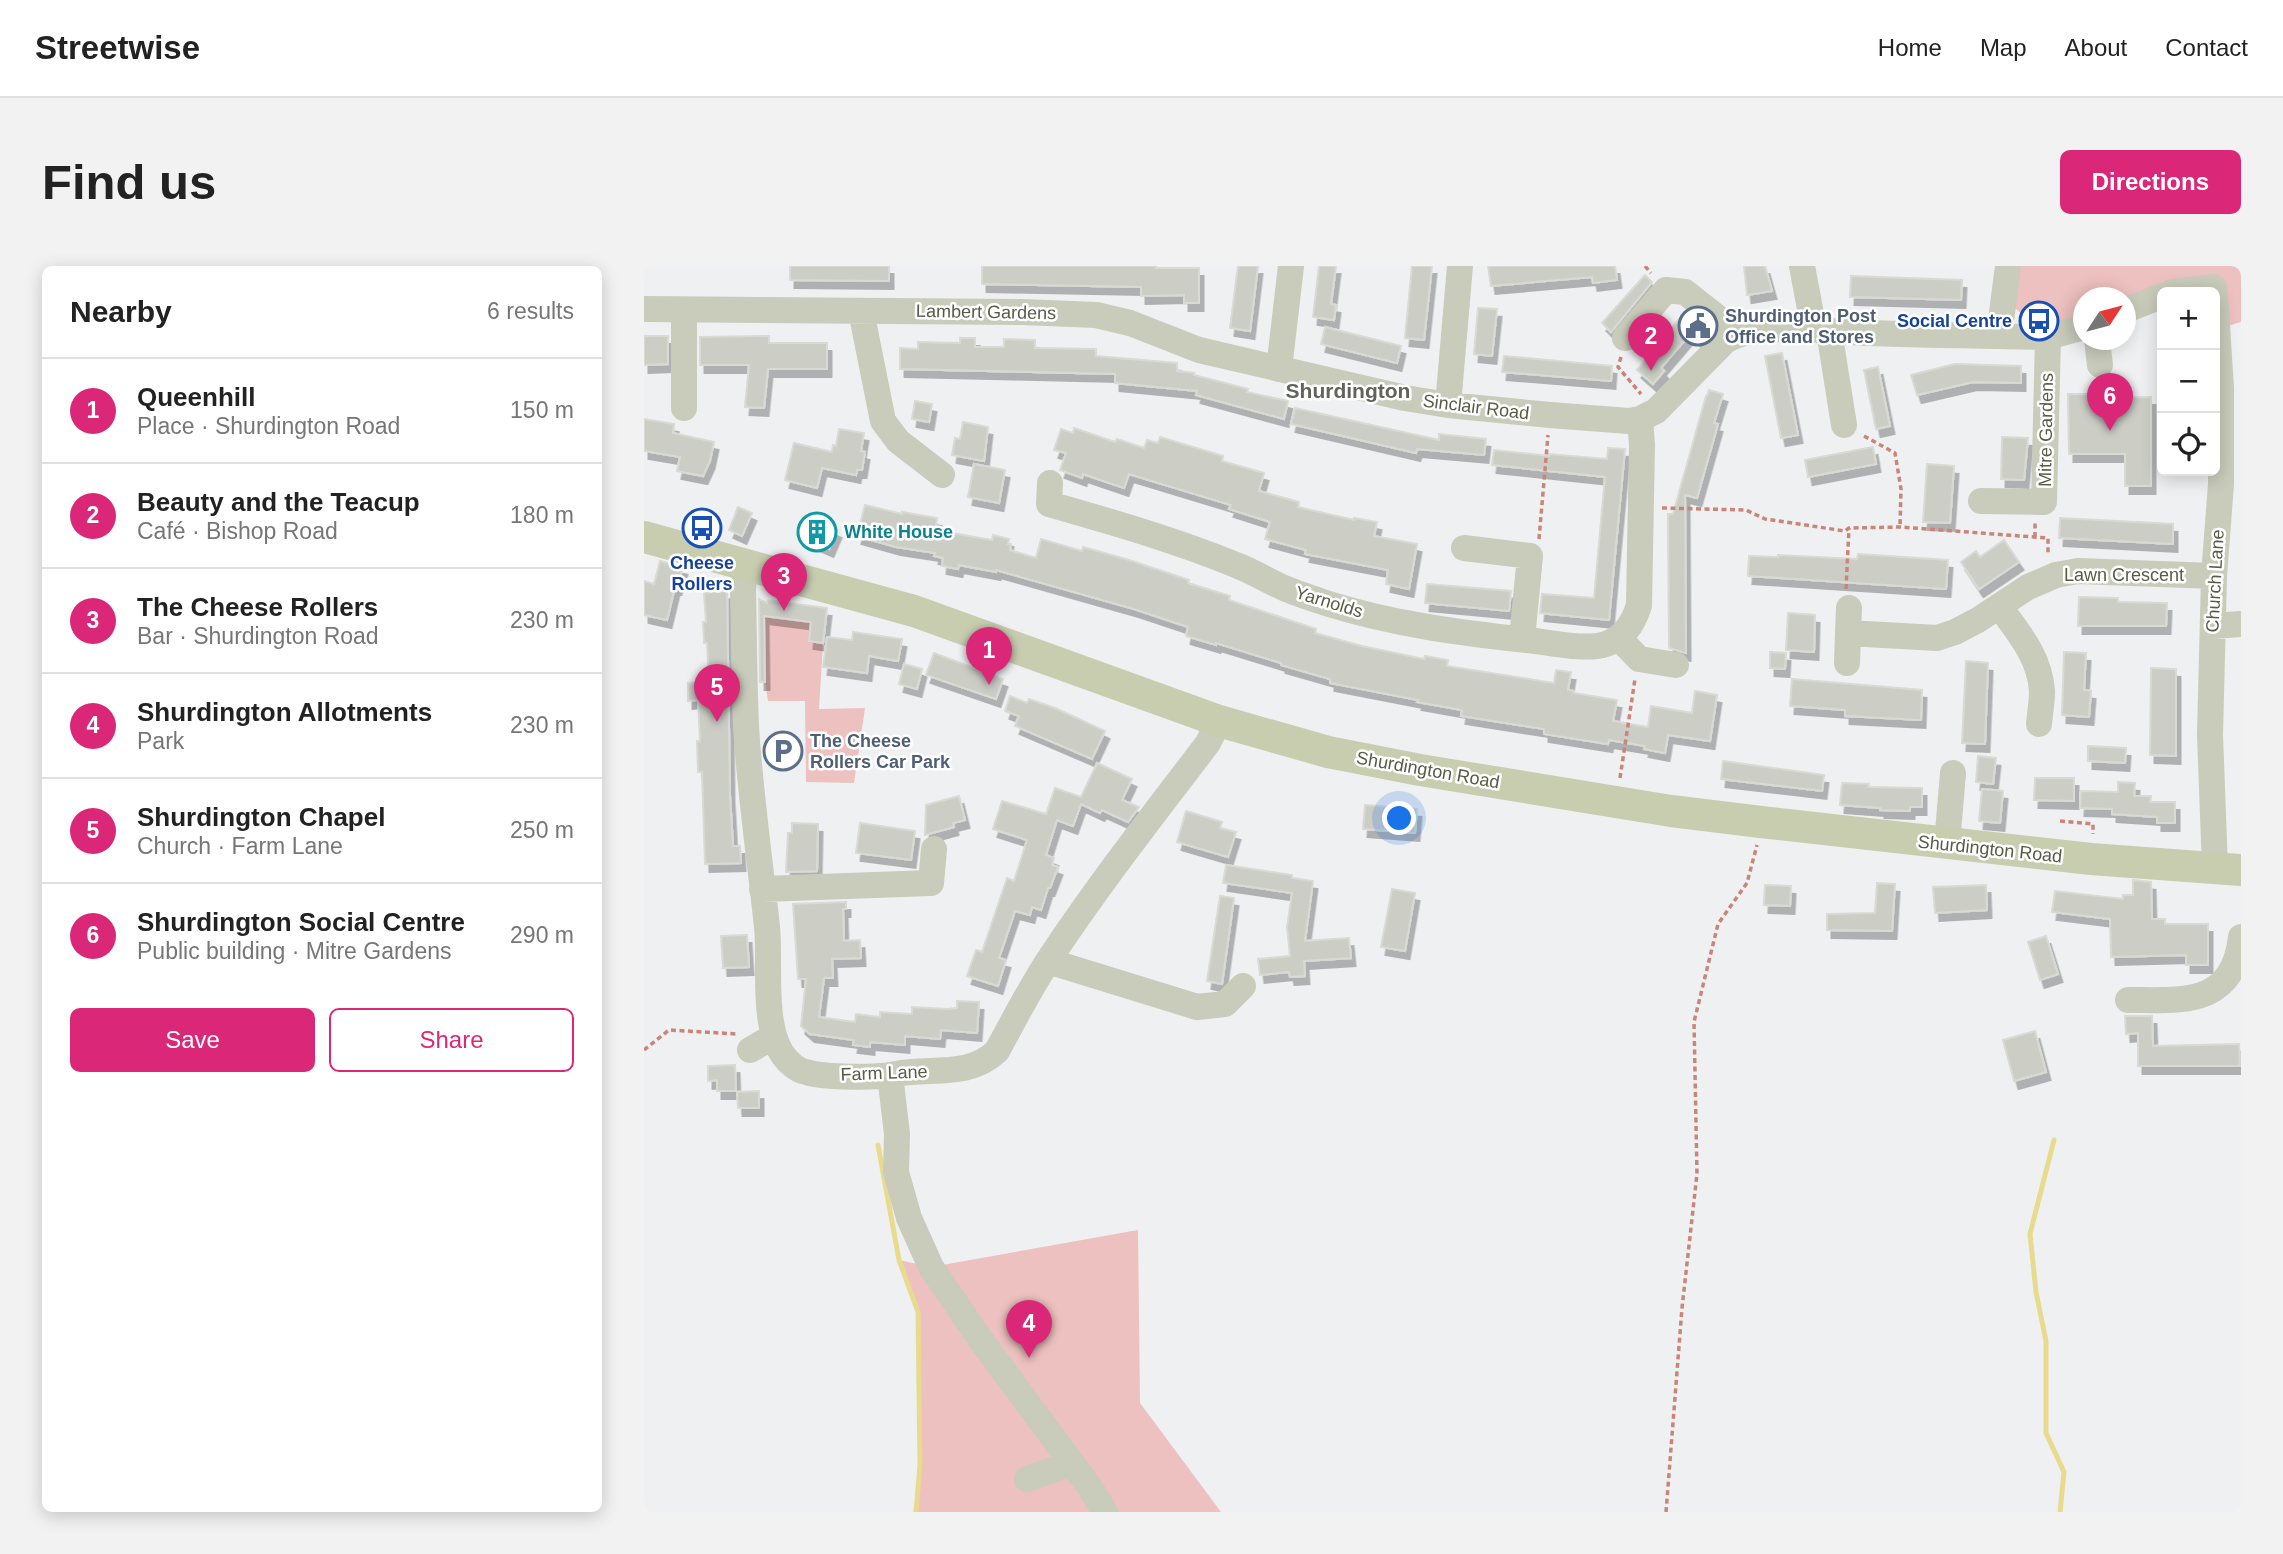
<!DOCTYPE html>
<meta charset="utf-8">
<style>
:root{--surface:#fff;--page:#f2f2f2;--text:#222;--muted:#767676;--line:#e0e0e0;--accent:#db2777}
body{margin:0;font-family:Helvetica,sans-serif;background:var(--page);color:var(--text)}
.controls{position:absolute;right:21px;top:21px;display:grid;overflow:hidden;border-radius:10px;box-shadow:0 4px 18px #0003}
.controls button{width:63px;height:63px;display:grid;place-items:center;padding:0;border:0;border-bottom:2px solid var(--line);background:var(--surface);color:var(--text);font:35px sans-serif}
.compass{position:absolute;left:1429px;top:21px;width:63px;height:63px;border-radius:50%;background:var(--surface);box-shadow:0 4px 18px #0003;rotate:54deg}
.you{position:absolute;left:756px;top:553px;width:24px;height:24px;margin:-18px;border:5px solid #fff;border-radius:50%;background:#1a73e8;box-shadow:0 0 0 10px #1a73e833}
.badge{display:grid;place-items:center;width:46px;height:46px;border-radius:50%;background:var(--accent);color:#fff;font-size:23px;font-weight:700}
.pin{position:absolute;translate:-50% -58px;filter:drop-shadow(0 2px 4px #0008)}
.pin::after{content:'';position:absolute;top:37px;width:24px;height:21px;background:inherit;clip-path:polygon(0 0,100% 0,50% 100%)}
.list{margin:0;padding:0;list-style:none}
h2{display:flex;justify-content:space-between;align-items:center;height:91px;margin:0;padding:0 28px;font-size:30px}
h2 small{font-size:23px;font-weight:400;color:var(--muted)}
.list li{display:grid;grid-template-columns:46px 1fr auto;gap:21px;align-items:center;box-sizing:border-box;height:105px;padding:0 28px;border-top:2px solid var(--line)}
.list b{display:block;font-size:26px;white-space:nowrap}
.list p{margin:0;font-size:23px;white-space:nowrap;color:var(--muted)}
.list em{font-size:23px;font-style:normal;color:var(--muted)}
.actions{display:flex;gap:14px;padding:21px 28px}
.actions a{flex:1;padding:16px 0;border:2px solid var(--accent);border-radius:10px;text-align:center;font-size:24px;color:var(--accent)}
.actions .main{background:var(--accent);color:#fff}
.icon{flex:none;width:38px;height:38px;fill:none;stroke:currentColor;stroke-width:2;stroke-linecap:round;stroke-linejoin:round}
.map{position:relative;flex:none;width:1597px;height:1246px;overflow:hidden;border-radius:10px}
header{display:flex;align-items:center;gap:42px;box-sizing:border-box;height:98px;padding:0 35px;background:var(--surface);border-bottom:2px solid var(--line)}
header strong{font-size:33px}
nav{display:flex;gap:38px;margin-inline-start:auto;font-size:24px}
.intro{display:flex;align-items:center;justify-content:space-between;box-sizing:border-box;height:168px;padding:0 42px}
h1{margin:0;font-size:49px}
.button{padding:18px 32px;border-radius:10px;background:var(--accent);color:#fff;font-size:24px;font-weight:700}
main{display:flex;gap:42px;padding:0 42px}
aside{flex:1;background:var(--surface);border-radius:10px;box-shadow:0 4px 18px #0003}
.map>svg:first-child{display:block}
.green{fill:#edc1bf}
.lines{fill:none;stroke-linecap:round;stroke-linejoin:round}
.stream{stroke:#e8db8e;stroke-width:5}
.building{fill:#cccec6;stroke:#d8dad3;stroke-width:2;filter:url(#shadow)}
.path{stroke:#ca8578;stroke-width:3.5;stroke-dasharray:5 3.5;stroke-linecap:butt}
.minor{stroke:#c9cbbb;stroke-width:26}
.major{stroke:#c8cdb0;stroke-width:32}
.labels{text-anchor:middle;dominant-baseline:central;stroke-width:5;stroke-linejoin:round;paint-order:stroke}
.street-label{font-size:18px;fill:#595b48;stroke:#fff}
.service-label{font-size:18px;font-weight:bold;fill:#4e5e75;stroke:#fff;text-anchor:start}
.transit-label{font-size:18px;font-weight:bold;fill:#164399;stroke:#fff;text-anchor:end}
.culture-label{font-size:18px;font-weight:bold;fill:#0d838f;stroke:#fff;text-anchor:start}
.quarter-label{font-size:21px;font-weight:bold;fill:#62635c;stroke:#fff}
</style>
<header>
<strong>Streetwise</strong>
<nav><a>Home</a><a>Map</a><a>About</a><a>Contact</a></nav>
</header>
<div class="intro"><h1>Find us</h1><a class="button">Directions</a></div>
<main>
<aside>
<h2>Nearby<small>6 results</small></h2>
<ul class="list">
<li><span class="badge">1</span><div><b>Queenhill</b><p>Place · Shurdington Road</p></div><em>150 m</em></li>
<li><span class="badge">2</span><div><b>Beauty and the Teacup</b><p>Café · Bishop Road</p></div><em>180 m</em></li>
<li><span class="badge">3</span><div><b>The Cheese Rollers</b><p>Bar · Shurdington Road</p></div><em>230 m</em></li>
<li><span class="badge">4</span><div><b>Shurdington Allotments</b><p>Park</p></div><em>230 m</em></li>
<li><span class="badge">5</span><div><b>Shurdington Chapel</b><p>Church · Farm Lane</p></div><em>250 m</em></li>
<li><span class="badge">6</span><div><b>Shurdington Social Centre</b><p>Public building · Mitre Gardens</p></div><em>290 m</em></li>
</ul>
<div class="actions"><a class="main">Save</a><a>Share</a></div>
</aside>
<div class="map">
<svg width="1597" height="1246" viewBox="0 0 1597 1246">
<defs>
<filter id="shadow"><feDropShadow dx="4.5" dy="8" stdDeviation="0" flood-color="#0004"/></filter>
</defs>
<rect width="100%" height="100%" fill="#eff0f1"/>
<path class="green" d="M 1364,0 L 1597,0 L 1597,56 L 1574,63 L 1571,22 L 1482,32 L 1440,32 L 1439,61 L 1404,71 L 1371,42 Z
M 120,350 L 167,356 L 165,375 L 179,377 L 175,443 L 221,442 L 210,517 L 162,516 L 161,435 L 124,435 L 121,416 Z
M 494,964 L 496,1137 L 577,1246 L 272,1246 L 276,1199 L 274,1046 L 255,994 L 287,1001 Z"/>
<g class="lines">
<path class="stream" d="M 1410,874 L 1386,968 L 1392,1026 L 1402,1075 L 1402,1167 L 1420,1206 L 1416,1246
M 234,879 L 255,994 L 274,1046 L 276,1199 L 272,1246"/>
</g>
<path class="building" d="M 146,0 L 245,0 L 245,15 L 146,14 Z
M 338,0 L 512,0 L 512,2 L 555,2 L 555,37 L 540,37 L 540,29 L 497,30 L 497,21 L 338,18 Z
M 594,0 L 614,0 L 606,65 L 586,62 Z
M 675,0 L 692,0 L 687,38 L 692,39 L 690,54 L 669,51 Z
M 768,0 L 788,0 L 780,74 L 761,72 Z
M 844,0 L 971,0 L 973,14 L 949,17 L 948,11 L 847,20 Z
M 1100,0 L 1121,0 L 1128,25 L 1103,29 Z
M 1001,9 L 1008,16 L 967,66 L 958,57 Z
M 1207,10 L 1318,14 L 1317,34 L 1206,31 Z
M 834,42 L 853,43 L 848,90 L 830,88 Z
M 1046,50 L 1063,64 L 1054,74 L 1046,68 L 1017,102 L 1020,105 L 1009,118 L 993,104 L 1004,91 L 1003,90 L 1036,52 L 1041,56 Z
M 681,61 L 757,80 L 753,97 L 677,78 Z
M 0,70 L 24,70 L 24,98 L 0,99 Z
M 125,70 L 125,77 L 183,77 L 183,103 L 124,103 L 120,142 L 101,141 L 105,99 L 56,99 L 56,71 Z
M 316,72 L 331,72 L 331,81 L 360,81 L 360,73 L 391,74 L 391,82 L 452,83 L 452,90 L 533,97 L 533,105 L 550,107 L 550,109 L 604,123 L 603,126 L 644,135 L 640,153 L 552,129 L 553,125 L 471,117 L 471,108 L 256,103 L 256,82 L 274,83 L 274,76 L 316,77 Z
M 1138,87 L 1154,169 L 1137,172 L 1121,90 Z
M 860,90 L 968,100 L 967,115 L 858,106 Z
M 1311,98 L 1377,100 L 1377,117 L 1329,116 L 1273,129 L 1267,109 Z
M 1234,101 L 1246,160 L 1232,163 L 1220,104 Z
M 1065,124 L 1079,128 L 1070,157 L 1074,158 L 1053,232 L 1041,229 L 1042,387 L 1025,382 L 1024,248 L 1029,248 L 1062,130 L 1063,130 Z
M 1424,128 L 1453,128 L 1453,132 L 1507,131 L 1507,220 L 1481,220 L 1481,188 L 1425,188 Z
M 271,135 L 288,138 L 285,156 L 268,153 Z
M 651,142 L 795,174 L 795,168 L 842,173 L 840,189 L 773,183 L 772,187 L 647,158 Z
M 0,153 L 30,158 L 29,167 L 70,176 L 66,195 L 59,210 L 33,205 L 36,191 L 0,185 Z
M 319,156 L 344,161 L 340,195 L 308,189 L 311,172 L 316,173 Z
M 430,162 L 471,176 L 473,173 L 500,182 L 503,174 L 514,177 L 516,171 L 579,190 L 578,195 L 620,207 L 615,225 L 655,236 L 654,241 L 710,254 L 710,252 L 733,256 L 730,270 L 773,278 L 765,323 L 742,318 L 744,304 L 661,288 L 662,284 L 621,273 L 626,256 L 585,243 L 587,239 L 485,208 L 480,222 L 439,208 L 438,212 L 416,204 L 422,187 L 410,184 L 417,163 L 429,167 Z
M 195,163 L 220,167 L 217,185 L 221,186 L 218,204 L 213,204 L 212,209 L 178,202 L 173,222 L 141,214 L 150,177 L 188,186 L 189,179 L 192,180 Z
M 1358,171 L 1384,172 L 1380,214 L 1357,213 Z
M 1229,181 L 1232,198 L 1164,211 L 1161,194 Z
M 964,182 L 981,183 L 965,354 L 896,347 L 898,328 L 950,332 L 961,211 L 848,199 L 850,184 L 905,190 L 905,188 L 963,193 Z
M 330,198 L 361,204 L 355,237 L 324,231 Z
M 1283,198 L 1310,200 L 1306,257 L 1279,256 Z
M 221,239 L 258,248 L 258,246 L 293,252 L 291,264 L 348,274 L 349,269 L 365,273 L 364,278 L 367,278 L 366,284 L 392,292 L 397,273 L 438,285 L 439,281 L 482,293 L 545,314 L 544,317 L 586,330 L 585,334 L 672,363 L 671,367 L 718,380 L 780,393 L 781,390 L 804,394 L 803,400 L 910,417 L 912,404 L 927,406 L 924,424 L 930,425 L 930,427 L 973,434 L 969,455 L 1004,461 L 1007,440 L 1048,447 L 1051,425 L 1073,429 L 1066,475 L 1024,469 L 1021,487 L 1000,483 L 1001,480 L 965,474 L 964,478 L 900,468 L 900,463 L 817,450 L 818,444 L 773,436 L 774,434 L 686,417 L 686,413 L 637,399 L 637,397 L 572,377 L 572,379 L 542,370 L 544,361 L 490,343 L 352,304 L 352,306 L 315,299 L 314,303 L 298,300 L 299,292 L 290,290 L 291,287 L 252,281 L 213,270 Z
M 94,241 L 108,247 L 98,270 L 85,264 Z
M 161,250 L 193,264 L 185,283 L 153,269 Z
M 1416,252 L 1529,258 L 1529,278 L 1415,272 Z
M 1360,274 L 1375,296 L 1335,323 L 1317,296 L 1332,285 L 1336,291 Z
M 1214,288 L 1304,294 L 1302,323 L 1104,310 L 1105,290 L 1134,291 L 1134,289 L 1213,293 Z
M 16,295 L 39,301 L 33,321 L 31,321 L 23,354 L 0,349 L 0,315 L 10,318 Z
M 783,318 L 867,325 L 865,345 L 781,337 Z
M 83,325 L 86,529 L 89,580 L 96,580 L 97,597 L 61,598 L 58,506 L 54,506 L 53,475 L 56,475 L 54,434 L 44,435 L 44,417 L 65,416 L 63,377 L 60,377 L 59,356 L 62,356 L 60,327 Z
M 1435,331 L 1474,332 L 1474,336 L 1523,337 L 1522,360 L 1434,360 Z
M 115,333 L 123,337 L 124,334 L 183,342 L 179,377 L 165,375 L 167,356 L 120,350 L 121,416 L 116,416 Z
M 1144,347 L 1171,349 L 1170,386 L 1142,384 Z
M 209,366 L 258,373 L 254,395 L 225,390 L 223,407 L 179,401 L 183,371 L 208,374 Z
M 1126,386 L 1142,387 L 1141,403 L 1126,402 Z
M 1420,386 L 1442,387 L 1440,424 L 1447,425 L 1445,451 L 1418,449 Z
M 290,387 L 359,413 L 352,433 L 282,409 Z
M 1322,395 L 1344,397 L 1341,478 L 1318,477 Z
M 260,398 L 278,403 L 273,423 L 255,418 Z
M 1507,402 L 1532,403 L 1532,490 L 1506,489 Z
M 1148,413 L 1278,424 L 1277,454 L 1201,450 L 1201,444 L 1146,440 Z
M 366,430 L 383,437 L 385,433 L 411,442 L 461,465 L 448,493 L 371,460 L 375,450 L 361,445 Z
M 1444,480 L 1482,482 L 1481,497 L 1444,495 Z
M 1334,490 L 1352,492 L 1349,518 L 1332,516 Z
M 1079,495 L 1180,509 L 1178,525 L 1077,513 Z
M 453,497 L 488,513 L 478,534 L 495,541 L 484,556 L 458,544 L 456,547 L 437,538 L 429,560 L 413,554 L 402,589 L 410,592 L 408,599 L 414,601 L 406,622 L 404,622 L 397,644 L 388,641 L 386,649 L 371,645 L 355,692 L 362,694 L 354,720 L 323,710 L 332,684 L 338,686 L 363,612 L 370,615 L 383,574 L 349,563 L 358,535 L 402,548 L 411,522 L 437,531 Z
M 1391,512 L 1430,512 L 1430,535 L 1390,534 Z
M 1474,516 L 1491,517 L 1490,530 L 1507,530 L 1506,536 L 1531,536 L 1531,557 L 1513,557 L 1513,551 L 1468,548 L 1468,543 L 1436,542 L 1437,525 L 1474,526 Z
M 1198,517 L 1225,518 L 1224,521 L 1278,522 L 1278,541 L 1266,541 L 1266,545 L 1236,544 L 1236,542 L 1196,539 Z
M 1338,523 L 1359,525 L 1356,557 L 1335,555 Z
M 315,530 L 321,554 L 309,557 L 310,561 L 281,569 L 282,539 Z
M 721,539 L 773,543 L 771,567 L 719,563 Z
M 542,545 L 578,556 L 576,562 L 592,566 L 584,591 L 533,576 Z
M 148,557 L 174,558 L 173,605 L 142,606 L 144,567 L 148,567 Z
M 216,557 L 271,565 L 267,594 L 212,587 Z
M 582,599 L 648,609 L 648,612 L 669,615 L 661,675 L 705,672 L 707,692 L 660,695 L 661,710 L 646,711 L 645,706 L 616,709 L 614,693 L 646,690 L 643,661 L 648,627 L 579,617 Z
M 1489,614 L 1507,616 L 1508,653 L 1521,653 L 1521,658 L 1564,658 L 1564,699 L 1542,699 L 1542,689 L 1467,691 L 1466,653 L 1408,646 L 1411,625 L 1479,633 L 1479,629 L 1489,629 Z
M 1233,617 L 1251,618 L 1248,665 L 1183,664 L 1183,648 L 1231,647 Z
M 1121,619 L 1147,620 L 1146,640 L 1120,639 Z
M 1342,619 L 1343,644 L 1291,647 L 1289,621 Z
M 748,623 L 771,627 L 761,685 L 737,681 Z
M 576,630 L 590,632 L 578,718 L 563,715 Z
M 202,636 L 202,643 L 199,643 L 200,675 L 216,674 L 217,692 L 188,693 L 189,712 L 180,712 L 175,751 L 211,756 L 212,748 L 236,751 L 236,746 L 268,748 L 268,741 L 303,743 L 313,742 L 313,735 L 335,736 L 333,767 L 297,764 L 296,773 L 261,770 L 261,779 L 226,776 L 226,781 L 209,779 L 210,774 L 166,768 L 157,760 L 162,713 L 154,713 L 149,638 Z
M 103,669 L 105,701 L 79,702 L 77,670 Z
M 1402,670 L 1414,708 L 1396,714 L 1384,676 Z
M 1481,750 L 1508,750 L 1509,780 L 1595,778 L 1596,800 L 1494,800 L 1494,767 L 1482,768 Z
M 1391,765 L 1402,806 L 1370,815 L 1359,774 Z
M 91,799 L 92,825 L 73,825 L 73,814 L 64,815 L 64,800 Z
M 115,825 L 115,842 L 94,842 L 93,826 Z"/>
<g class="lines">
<path class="path" d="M 1001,0 L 1007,7
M 977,91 L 974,101 L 997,128
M 1220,170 L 1251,187 L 1257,223 L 1256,261
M 1018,242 L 1102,244 L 1121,253 L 1201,265 L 1205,262 L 1256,261 L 1404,272 L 1404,288
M 1391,271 L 1391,256
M 895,273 L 904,169
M 1202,323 L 1205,262
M 976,512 L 991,413
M 1416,555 L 1449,558 L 1449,568
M 0,784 L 25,764 L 93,768
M 1022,1246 L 1038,1042 L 1053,908 L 1050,756 L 1074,658 L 1103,617 L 1113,579"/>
<path class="minor" d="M 1158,0 L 1170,64
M 1529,26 L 1570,21
M 1571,28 L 1577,123 L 1577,218 L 1570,310 L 1566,469 L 1571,602
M 0,43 L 378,46 L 452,49 L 486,57 L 555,84 L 761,132 L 804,139 L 906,149 L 985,155 L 996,153 L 1012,145 L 1081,75 C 1113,55 1187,66 1225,67 C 1285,69 1344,70 1404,71 L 1440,61
M 40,44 L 40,142
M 1482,44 L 1518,30
M 217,45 L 239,155 L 254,175 L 298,209
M 1185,65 L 1200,159
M 1355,70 L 1364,0
M 981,72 L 1022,24 L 1041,26 L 1074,52 L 1090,69
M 1453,74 L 1456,99
M 635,103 L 647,0
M 804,139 L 816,0
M 406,217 L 405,238 C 468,256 531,274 592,299 C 608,305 624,315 640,322 C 654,328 670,333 685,338 C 749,358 817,367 883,374 C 905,376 942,385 962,378 C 980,372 990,356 995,339 L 998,179 L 996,153
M 1337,235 L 1400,236 L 1404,71
M 820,282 L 886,290 L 878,373
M 102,299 L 99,322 C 100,368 100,414 102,460 C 106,527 116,594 123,661 C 127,698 116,767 144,795 C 149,800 155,805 162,806 C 183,812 230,812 252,808 C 287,801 325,812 353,785 C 370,754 386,722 406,692 C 455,618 510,548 564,477 L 575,455
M 1355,340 C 1374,366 1396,391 1398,425 C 1398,436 1396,447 1395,458
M 1205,342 L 1204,367 L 1293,372 L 1311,366 L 1334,354 L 1384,321 L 1412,309 L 1434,305 L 1570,310
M 1569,360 L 1597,358
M 975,372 L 995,393 L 1032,399
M 1203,397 L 1204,367
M 1303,578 L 1309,507
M 118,623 L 287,617 L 290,583
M 404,695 L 553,741 L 581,738 L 599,720
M 1484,734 C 1538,734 1589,741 1597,671
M 106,784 L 130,770
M 246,809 L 253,868 L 252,906 L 265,952 L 287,1001 L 334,1070 L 447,1223 L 461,1246
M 383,1213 L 428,1197"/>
<path class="major" d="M 0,271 L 270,345 L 575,455 L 684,486 L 776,504 L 1027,545 L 1117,556 L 1447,593 L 1597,604"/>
</g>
<defs>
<symbol id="bus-ring" viewBox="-11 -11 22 22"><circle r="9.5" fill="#fff" stroke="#1a4fb4" stroke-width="1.5"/><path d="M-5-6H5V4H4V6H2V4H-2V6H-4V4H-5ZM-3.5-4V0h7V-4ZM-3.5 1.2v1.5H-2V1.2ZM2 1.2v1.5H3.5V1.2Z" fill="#1a4fb4"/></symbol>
<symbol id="civic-ring" viewBox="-11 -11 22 22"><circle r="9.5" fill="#fff" stroke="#5c6f8a" stroke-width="1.5"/><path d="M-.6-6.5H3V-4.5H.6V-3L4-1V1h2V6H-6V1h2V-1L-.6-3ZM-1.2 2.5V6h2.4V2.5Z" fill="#5c6f8a"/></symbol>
<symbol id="building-ring" viewBox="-11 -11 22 22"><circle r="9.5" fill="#fff" stroke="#0f9aa8" stroke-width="1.5"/><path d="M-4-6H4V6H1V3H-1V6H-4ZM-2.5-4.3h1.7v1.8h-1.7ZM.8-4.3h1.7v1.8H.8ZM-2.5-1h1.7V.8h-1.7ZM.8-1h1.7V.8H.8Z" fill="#0f9aa8"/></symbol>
<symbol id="parking-ring" viewBox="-11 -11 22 22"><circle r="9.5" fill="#fff" stroke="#5c6f8a" stroke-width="1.5"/><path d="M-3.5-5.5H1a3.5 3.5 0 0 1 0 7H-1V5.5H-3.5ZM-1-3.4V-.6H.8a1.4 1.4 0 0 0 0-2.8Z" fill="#5c6f8a"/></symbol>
</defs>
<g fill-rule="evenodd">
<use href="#bus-ring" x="1373" y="33" width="44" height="44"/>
<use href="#civic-ring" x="1032" y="38" width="44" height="44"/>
<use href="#bus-ring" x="36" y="240" width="44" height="44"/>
<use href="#building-ring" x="151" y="244" width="44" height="44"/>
<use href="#parking-ring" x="117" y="463" width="44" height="44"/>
</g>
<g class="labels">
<g class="street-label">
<text transform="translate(342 46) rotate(1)">Lambert Gardens</text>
<text transform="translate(832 141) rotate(7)">Sinclair Road</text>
<text transform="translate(1402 164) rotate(-89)">Mitre Gardens</text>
<text x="1480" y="309">Lawn Crescent</text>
<text transform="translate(1571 315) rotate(-87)">Church Lane</text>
<text transform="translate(685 336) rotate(17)">Yarnolds</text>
<text transform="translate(784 504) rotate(10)">Shurdington Road</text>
<text transform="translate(1346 583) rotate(6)">Shurdington Road</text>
<text transform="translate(240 807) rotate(-2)">Farm Lane</text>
</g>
<g class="service-label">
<text x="1081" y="50">Shurdington Post<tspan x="1081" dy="21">Office and Stores</tspan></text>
<text x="166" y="475">The Cheese<tspan x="166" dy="21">Rollers Car Park</tspan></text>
</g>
<g class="transit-label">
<text x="1368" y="55">Social Centre</text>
<text x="58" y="297" text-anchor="middle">Cheese<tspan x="58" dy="21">Rollers</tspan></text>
</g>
<g class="culture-label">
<text x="200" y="266">White House</text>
</g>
<g class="quarter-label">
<text x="704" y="124">Shurdington</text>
</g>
</g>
</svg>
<div class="controls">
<button>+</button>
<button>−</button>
<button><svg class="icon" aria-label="locate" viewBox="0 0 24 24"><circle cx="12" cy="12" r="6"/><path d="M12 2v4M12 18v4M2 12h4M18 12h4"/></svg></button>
</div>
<svg class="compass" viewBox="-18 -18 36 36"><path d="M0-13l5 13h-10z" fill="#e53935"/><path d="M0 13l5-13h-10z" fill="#767676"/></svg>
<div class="you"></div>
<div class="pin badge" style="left:345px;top:419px">1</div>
<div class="pin badge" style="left:1007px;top:105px">2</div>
<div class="pin badge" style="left:140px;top:345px">3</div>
<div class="pin badge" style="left:385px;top:1092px">4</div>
<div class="pin badge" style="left:73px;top:456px">5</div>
<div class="pin badge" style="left:1466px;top:165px">6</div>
</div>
</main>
